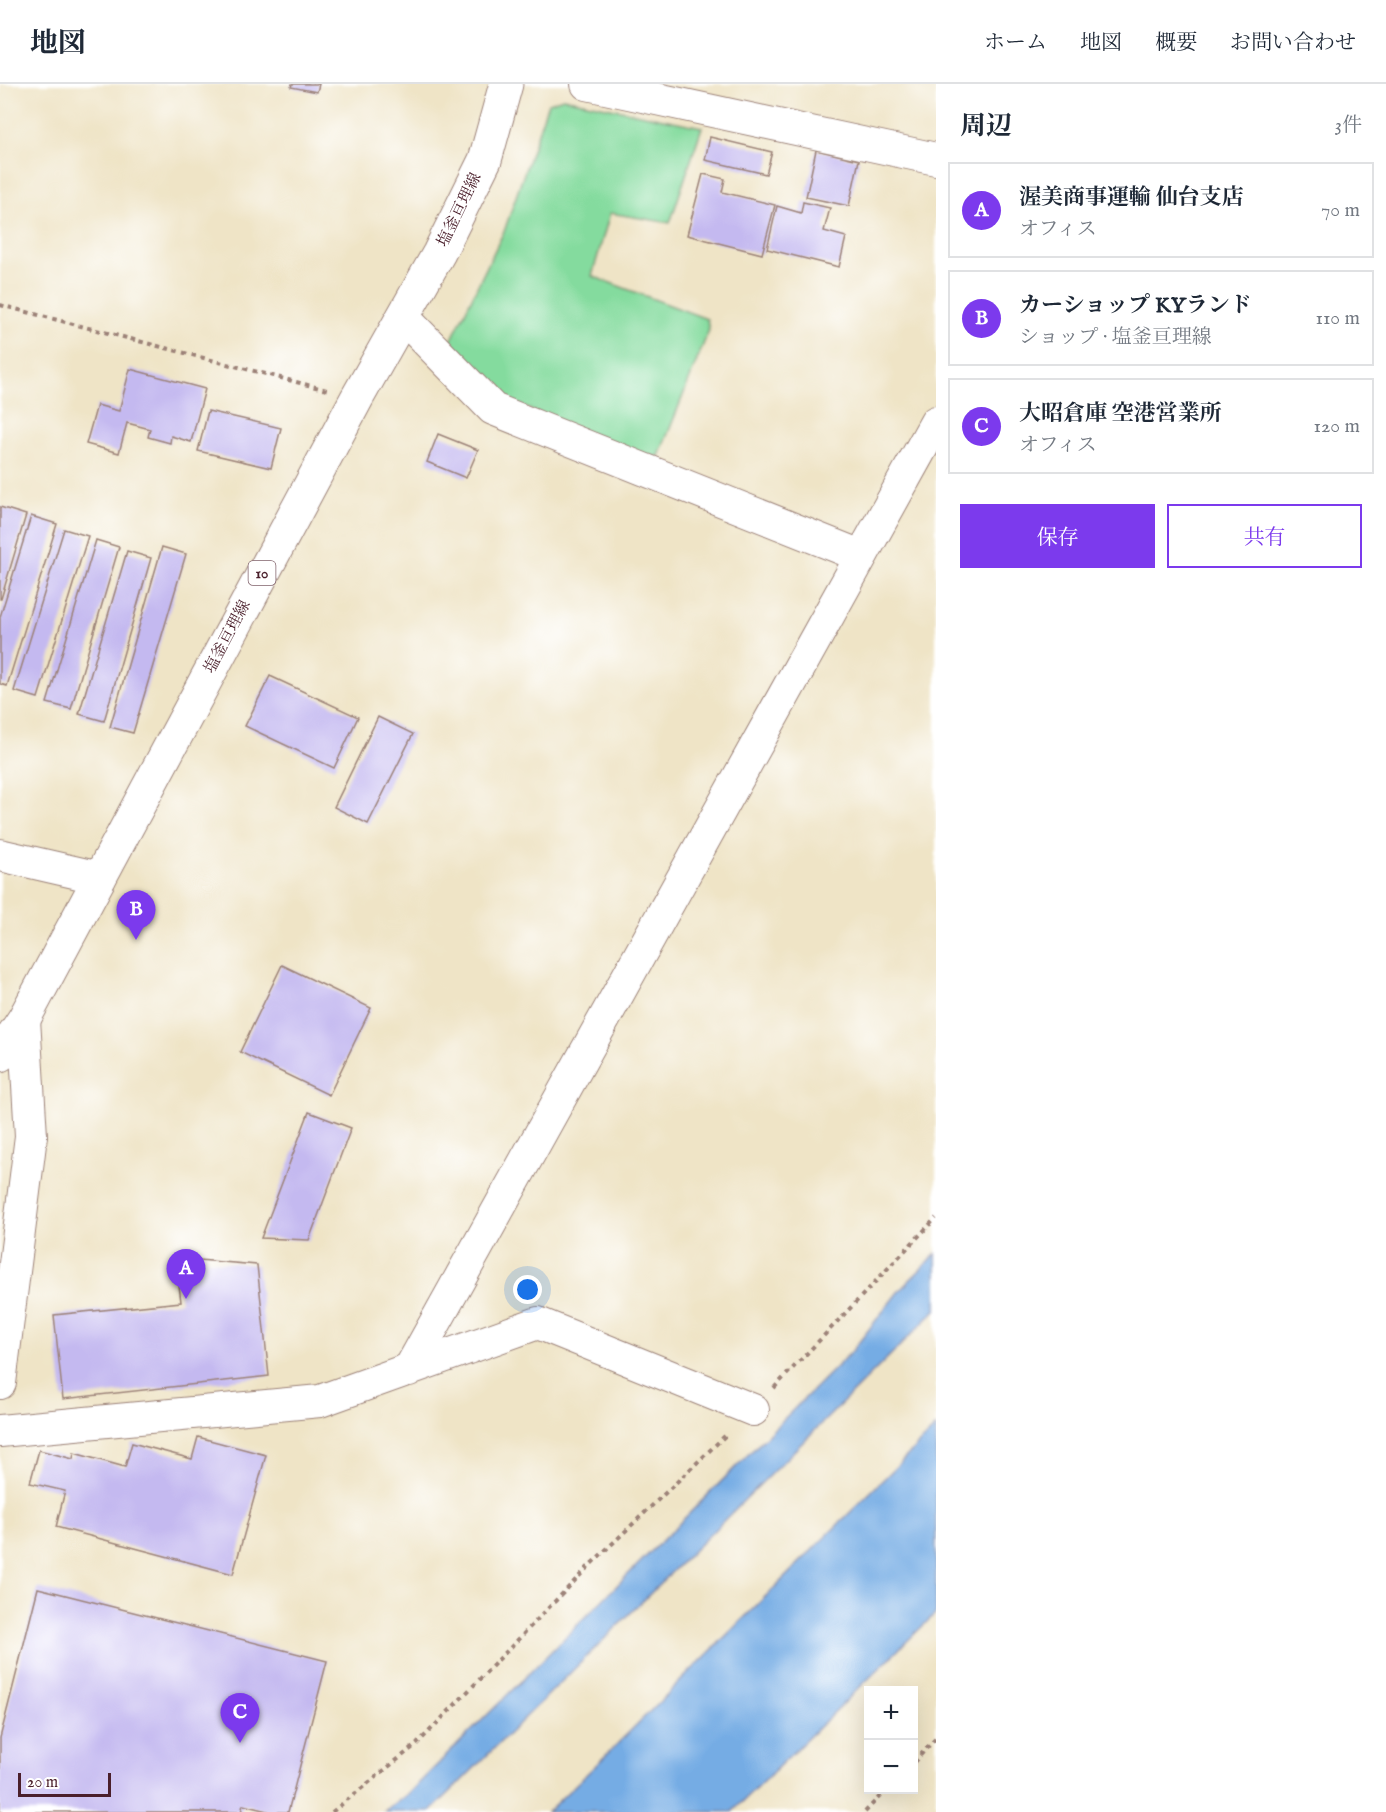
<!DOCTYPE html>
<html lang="ja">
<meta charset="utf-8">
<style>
:root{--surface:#fff;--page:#f6f6f7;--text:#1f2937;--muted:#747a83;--line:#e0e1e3;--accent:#7c3aed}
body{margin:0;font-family:"IM FELL English","Noto Serif JP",serif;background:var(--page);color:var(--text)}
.controls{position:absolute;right:18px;bottom:18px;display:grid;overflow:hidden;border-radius:0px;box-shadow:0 6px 24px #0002}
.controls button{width:54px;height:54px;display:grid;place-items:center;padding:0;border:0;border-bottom:2px solid var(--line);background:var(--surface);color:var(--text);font:30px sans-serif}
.scale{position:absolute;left:18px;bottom:15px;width:93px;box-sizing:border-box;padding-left:6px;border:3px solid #4a1f2b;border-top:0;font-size:16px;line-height:21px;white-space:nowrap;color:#4a1f2b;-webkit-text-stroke:4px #fff;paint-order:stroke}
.you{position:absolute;left:528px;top:1206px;width:21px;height:21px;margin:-15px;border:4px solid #fff;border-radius:50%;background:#1a73e8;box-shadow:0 0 0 9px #1a73e833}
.badge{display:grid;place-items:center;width:39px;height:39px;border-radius:50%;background:var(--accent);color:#fff;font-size:20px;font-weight:700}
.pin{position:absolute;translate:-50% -50px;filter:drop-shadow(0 2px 3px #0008)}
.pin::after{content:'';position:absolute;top:32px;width:21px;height:18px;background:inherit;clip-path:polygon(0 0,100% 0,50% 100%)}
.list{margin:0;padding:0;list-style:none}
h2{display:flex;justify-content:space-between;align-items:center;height:78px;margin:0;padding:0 24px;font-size:26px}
h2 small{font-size:20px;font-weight:400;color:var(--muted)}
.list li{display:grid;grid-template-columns:39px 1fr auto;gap:18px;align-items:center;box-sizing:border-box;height:96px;margin:0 12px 12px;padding:0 12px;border:2px solid var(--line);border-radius:0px}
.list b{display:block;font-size:22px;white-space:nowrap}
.list p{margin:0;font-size:20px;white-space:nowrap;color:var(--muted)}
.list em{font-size:20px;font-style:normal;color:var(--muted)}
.actions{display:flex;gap:12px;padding:18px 24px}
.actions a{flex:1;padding:14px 0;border:2px solid var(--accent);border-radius:0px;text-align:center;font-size:21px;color:var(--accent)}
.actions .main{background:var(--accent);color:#fff}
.map{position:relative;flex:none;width:936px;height:1728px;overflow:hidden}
header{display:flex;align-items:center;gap:36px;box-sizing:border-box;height:84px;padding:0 30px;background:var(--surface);border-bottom:2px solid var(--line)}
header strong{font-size:28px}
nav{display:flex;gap:33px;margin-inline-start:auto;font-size:21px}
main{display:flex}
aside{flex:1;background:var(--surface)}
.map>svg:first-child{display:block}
.green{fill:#84db9e;stroke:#677d64;stroke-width:1.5}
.water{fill:#75ace4;stroke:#606688;stroke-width:1.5}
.building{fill:#c4b9f0}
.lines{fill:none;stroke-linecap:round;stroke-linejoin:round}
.street-casing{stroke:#9c8278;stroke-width:34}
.primary-casing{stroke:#9c8278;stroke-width:35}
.path{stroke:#9c8278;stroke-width:4;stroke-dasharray:4.5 4.5;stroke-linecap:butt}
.street{stroke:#fff;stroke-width:32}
.primary{stroke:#fff;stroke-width:33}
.labels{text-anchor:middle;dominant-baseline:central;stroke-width:4.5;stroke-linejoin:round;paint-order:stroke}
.shield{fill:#fff;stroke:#80626b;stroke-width:1.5}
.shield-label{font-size:15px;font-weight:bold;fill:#4a1f2b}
.street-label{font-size:16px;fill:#4a1f2b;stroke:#fff}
</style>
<header>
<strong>地図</strong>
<nav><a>ホーム</a><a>地図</a><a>概要</a><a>お問い合わせ</a></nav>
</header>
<main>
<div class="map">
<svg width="936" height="1728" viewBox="0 0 936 1728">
<rect width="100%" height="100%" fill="#fff"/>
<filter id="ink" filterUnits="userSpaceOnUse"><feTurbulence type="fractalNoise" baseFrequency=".0167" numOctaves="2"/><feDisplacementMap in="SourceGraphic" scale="12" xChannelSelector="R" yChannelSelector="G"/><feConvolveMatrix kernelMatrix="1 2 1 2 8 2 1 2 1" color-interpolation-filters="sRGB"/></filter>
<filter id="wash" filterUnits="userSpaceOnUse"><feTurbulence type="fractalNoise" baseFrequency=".008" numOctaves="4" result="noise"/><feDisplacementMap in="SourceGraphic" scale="24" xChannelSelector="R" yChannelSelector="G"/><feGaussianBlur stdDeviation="1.35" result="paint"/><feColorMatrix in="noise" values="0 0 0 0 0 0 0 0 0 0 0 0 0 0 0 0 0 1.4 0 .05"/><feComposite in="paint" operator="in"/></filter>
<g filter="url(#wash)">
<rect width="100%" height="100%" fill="#efe4c6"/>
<path class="green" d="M 563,14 L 702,43 L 670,139 L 610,129 L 592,192 L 707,235 L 709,246 L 659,372 L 640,375 L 497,311 L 450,259 L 505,145 L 548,19 Z"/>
<path class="water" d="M 936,1170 L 936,1226 L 430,1728 L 384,1728 L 409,1709 L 852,1267 L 898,1208 Z
M 936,1343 L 936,1529 L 732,1728 L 547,1728 L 596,1681 Z"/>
<g id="blocks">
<path class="building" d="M 292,0 L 319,0 L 317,8 L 291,3 Z
M 710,53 L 772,68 L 766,90 L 705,76 Z
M 816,66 L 859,76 L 849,122 L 806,113 Z
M 703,90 L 725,95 L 722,108 L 775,121 L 762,170 L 687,151 Z
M 803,118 L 830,124 L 824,147 L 846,153 L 839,183 L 767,165 L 777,122 L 801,129 Z
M 130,285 L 205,305 L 191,358 L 171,352 L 170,359 L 148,353 L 150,345 L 127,339 L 119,369 L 86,360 L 97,321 L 119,327 Z
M 208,327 L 281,344 L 271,384 L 198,367 Z
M 438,350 L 478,366 L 466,394 L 427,378 Z
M 0,423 L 26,431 L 1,515 L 0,515 Z
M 31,432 L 57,440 L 7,602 L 0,600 L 0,533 Z
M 64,445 L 88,452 L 38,614 L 14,607 Z
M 96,456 L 119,463 L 71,625 L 47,619 Z
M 162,463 L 186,470 L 133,649 L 110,643 Z
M 127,467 L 151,474 L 104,637 L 79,630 Z
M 270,592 L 358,633 L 334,684 L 245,642 Z
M 378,633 L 413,650 L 368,740 L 334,723 Z
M 282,881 L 371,924 L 329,1011 L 240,968 Z
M 309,1028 L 351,1044 L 309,1156 L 261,1154 Z
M 187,1175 L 257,1181 L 269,1292 L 63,1315 L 54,1231 L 181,1218 L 176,1176 Z
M 198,1353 L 266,1371 L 233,1490 L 56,1443 L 65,1407 L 30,1399 L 39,1366 L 73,1375 L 74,1369 L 125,1383 L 132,1359 L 192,1375 Z
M 38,1504 L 327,1577 L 288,1728 L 271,1728 L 243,1721 L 241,1728 L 0,1728 L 0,1654 Z"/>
</g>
</g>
<g filter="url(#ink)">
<use href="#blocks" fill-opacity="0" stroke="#9c8278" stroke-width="1.5"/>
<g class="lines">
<defs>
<path id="street" d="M 587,0 L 936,75
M 403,233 L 493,325 L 861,472
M 0,771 L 100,794
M 409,1286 L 936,338
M 0,1299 L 31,1052 L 24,935
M 0,1347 L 320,1317 L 538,1239 L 753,1326"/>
<path id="primary" d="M 0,971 L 24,935 L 357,314 L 439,169 L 485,76 L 506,0"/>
</defs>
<use href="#street" class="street-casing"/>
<use href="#primary" class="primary-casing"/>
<path class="path" d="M 0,221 L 327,306
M 774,1304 L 936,1134
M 914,1678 L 936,1654
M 332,1728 L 417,1660 L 590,1481 L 728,1349
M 865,1728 L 886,1706"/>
<use href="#street" class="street"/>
<use href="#primary" class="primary"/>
</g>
</g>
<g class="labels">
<rect class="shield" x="248.5" y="477" width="27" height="24" rx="4.5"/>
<g class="shield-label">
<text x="262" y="489">10</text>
</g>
<g class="street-label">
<text transform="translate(460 126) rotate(-64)">塩釜亘理線</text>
<text transform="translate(228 553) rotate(-62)">塩釜亘理線</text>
</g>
</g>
</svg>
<div class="controls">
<button>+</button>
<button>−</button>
</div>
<div class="scale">20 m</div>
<div class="you"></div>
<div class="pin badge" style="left:186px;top:1215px">A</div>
<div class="pin badge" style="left:136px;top:856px">B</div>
<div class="pin badge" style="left:240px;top:1659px">C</div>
</div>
<aside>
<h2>周辺<small>3件</small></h2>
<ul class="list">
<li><span class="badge">A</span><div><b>渥美商事運輸 仙台支店</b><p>オフィス</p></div><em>70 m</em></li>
<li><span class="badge">B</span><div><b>カーショップ KYランド</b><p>ショップ · 塩釜亘理線</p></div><em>110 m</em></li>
<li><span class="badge">C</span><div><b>大昭倉庫 空港営業所</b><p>オフィス</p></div><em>120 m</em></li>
</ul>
<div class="actions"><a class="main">保存</a><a>共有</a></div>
</aside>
</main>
